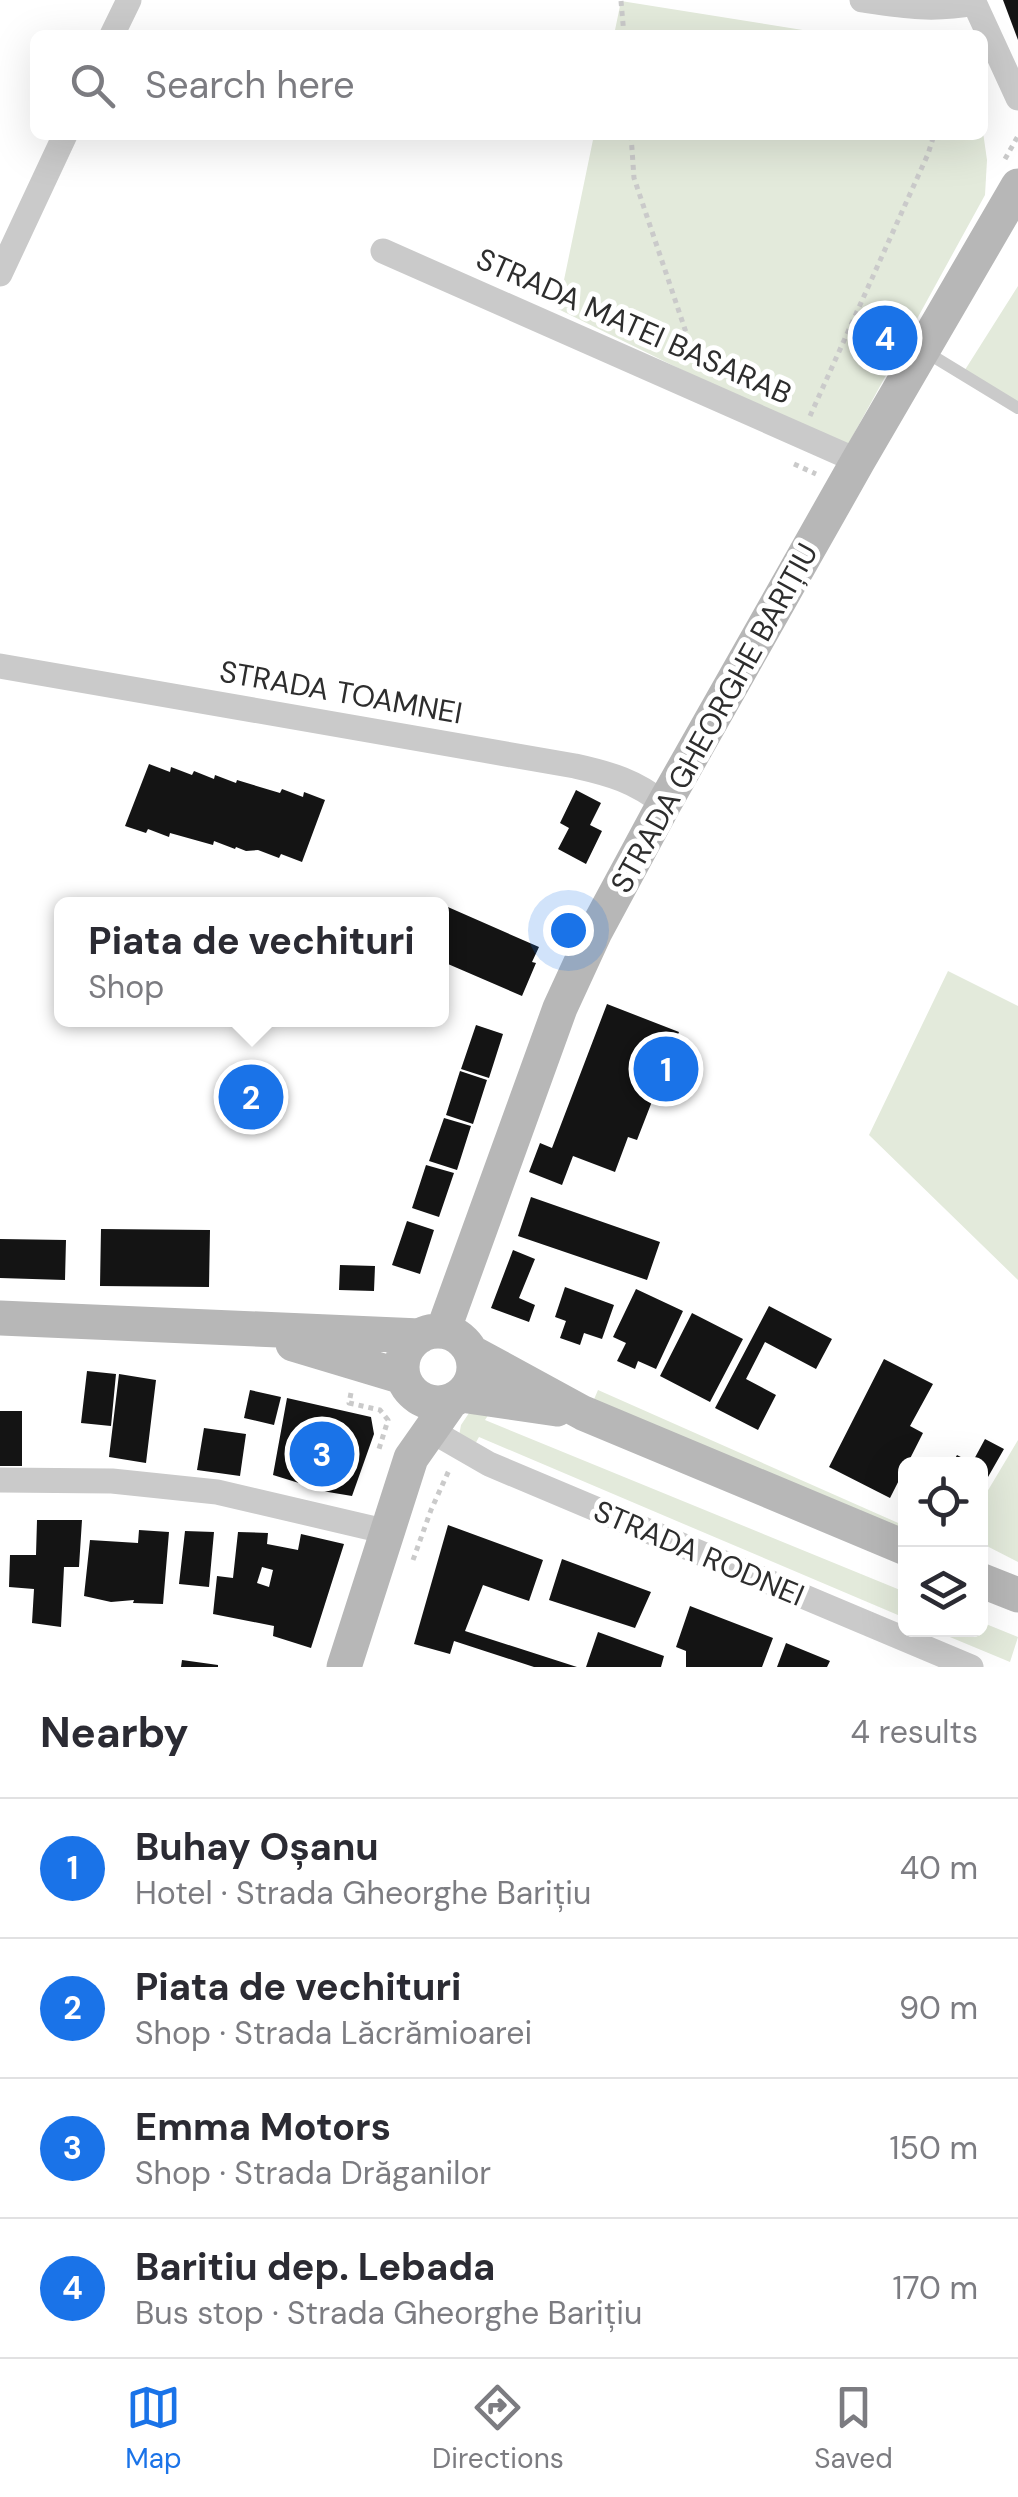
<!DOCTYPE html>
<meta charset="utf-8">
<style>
:root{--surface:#fff;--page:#f2f2f3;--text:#2b2b33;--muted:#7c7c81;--line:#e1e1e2;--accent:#1a73e8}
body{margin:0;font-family:"DM Sans",sans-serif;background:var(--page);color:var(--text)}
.controls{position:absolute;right:30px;bottom:30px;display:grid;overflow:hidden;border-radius:15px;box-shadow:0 10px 40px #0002}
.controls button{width:90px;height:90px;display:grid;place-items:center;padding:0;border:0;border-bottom:2px solid var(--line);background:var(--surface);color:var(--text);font:50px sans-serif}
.you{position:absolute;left:568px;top:930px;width:35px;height:35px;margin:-25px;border:8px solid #fff;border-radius:50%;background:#1a73e8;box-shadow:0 0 0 15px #1a73e833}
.badge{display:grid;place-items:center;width:65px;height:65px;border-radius:50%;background:var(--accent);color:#fff;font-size:32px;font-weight:700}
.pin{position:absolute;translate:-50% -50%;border:5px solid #fff;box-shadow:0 2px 10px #0006}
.popup{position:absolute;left:54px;top:897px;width:395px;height:130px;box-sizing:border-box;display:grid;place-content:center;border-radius:15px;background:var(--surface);filter:drop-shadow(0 2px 8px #0005);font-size:32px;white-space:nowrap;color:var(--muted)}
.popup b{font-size:38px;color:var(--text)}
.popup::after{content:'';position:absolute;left:50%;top:100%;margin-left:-20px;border:20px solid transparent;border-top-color:var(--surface)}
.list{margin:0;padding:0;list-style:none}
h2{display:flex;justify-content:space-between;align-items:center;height:130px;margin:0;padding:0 40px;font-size:42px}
h2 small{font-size:32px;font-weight:400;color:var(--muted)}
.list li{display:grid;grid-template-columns:65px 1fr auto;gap:30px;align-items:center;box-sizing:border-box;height:140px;padding:0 40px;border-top:2px solid var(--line)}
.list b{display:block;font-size:38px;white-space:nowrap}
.list p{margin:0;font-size:32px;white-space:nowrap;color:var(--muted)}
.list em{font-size:32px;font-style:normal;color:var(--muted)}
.icon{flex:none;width:55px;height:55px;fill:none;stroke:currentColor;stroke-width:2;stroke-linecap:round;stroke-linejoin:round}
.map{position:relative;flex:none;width:1018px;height:1667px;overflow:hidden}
.search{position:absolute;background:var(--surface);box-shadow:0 10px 40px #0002;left:30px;right:30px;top:30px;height:110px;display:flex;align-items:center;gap:25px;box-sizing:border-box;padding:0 35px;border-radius:15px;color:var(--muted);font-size:38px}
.sheet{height:690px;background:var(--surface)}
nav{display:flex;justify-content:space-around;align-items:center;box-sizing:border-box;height:140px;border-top:2px solid var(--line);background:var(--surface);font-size:28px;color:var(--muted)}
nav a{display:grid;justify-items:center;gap:5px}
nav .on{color:var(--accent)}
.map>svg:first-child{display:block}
.green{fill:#e3eadb}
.building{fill:#141414;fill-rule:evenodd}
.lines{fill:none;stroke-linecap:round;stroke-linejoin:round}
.path{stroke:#cacaca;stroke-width:5;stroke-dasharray:5 5;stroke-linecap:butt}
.service{stroke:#cacaca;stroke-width:12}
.minor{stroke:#cacaca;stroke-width:25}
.secondary{stroke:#b7b7b7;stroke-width:35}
.labels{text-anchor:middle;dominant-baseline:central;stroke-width:10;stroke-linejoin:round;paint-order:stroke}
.street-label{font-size:30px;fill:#2d2d2d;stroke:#fff}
</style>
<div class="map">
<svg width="1018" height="1667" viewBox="0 0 1018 1667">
<rect width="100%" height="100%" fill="#fff"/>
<path class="green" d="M 621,1 L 834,35 L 614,35 Z
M 983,132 L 987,160 L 985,195 L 845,450 L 558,309 L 594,135 L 983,135 Z
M 1018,286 L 1018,405 L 963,373 Z
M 948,971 L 1018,1006 L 1018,1280 L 869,1135 Z
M 598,1390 L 905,1526 L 905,1543 L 589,1411 Z
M 493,1408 L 485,1420 L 905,1592 L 905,1618 L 479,1437 L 474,1446 L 459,1436 L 461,1425 L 471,1410 Z
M 1018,1440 L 1018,1562 L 981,1543 L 981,1502 Z
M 981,1622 L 1018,1637 L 1010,1662 L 933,1630 L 980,1630 Z"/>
<path class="building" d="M 1003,0 L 1018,0 L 1018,40 Z
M 149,764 L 170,772 L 171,767 L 192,775 L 194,771 L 214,779 L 215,775 L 236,783 L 237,780 L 280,793 L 282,789 L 303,797 L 304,792 L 325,800 L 302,862 L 281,854 L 279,858 L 258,850 L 246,851 L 236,847 L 235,849 L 214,841 L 213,845 L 170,833 L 169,837 L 148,829 L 146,833 L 125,826 Z
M 576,790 L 601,803 L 590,825 L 602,831 L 586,864 L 558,849 L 569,828 L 560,823 Z
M 441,904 L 539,947 L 532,962 L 536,963 L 522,996 L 441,961 Z
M 607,1004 L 679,1032 L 637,1140 L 628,1137 L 615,1172 L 573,1156 L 562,1185 L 529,1172 L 540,1143 L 552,1148 Z
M 476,1025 L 503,1034 L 489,1078 L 461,1069 Z
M 460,1071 L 487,1080 L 473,1124 L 446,1115 Z
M 444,1118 L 471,1126 L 457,1170 L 429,1161 Z
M 426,1165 L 454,1173 L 439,1217 L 412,1208 Z
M 531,1197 L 660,1242 L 647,1280 L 518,1236 Z
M 407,1221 L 434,1230 L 420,1274 L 392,1265 Z
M 101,1229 L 210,1230 L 209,1287 L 100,1286 Z
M 0,1239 L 66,1240 L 65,1280 L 0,1278 Z
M 513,1250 L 535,1259 L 519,1298 L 535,1305 L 529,1322 L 491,1308 Z
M 340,1265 L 375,1266 L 374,1291 L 339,1290 Z
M 565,1287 L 614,1305 L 602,1339 L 584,1333 L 580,1345 L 560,1338 L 566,1321 L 555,1317 Z
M 636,1289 L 683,1311 L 656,1369 L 638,1361 L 635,1369 L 617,1361 L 626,1343 L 613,1337 Z
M 769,1306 L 832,1339 L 816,1369 L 765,1342 L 746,1379 L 776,1395 L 758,1430 L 715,1408 Z
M 692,1313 L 743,1339 L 710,1402 L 660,1376 Z
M 884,1359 L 933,1384 L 910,1426 L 923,1433 L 890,1498 L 829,1467 Z
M 87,1371 L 116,1374 L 111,1426 L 81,1423 Z
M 119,1374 L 156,1380 L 146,1463 L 109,1457 Z
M 250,1390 L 281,1397 L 274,1425 L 244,1418 Z
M 287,1398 L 371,1417 L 374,1434 L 352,1496 L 328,1492 L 273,1475 Z
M 0,1411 L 22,1411 L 22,1466 L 0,1466 Z
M 204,1428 L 246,1434 L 240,1476 L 197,1470 Z
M 985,1439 L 1004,1449 L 980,1491 L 980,1464 L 952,1464 L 957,1455 L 972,1463 Z
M 37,1520 L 82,1520 L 79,1567 L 64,1567 L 61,1627 L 32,1623 L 34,1589 L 9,1587 L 10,1555 L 36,1555 Z
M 448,1525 L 543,1560 L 529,1601 L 483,1585 L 465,1631 L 577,1667 L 534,1667 L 454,1641 L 450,1654 L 414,1644 Z
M 139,1530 L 169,1532 L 163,1604 L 133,1603 L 134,1600 L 111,1602 L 84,1596 L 90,1540 L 138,1543 Z
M 185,1531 L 214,1532 L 209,1587 L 179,1584 Z
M 238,1532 L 268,1533 L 267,1544 L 298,1550 L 301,1534 L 344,1544 L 311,1648 L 273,1636 L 274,1626 L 213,1614 L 217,1576 L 233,1578 ZM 262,1567 L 273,1570 L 269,1587 L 257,1583 Z
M 562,1559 L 651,1592 L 635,1628 L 549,1600 Z
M 690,1606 L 773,1638 L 762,1667 L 686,1667 L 686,1651 L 676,1647 Z
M 598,1632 L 664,1656 L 661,1667 L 586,1667 Z
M 786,1643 L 830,1661 L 827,1667 L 777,1667 Z
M 182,1660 L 218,1665 L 218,1667 L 181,1667 Z"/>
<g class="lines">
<path class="path" d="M 621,1 L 624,35
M 631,135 L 634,178 L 696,362
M 1005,159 L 1018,136
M 810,416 L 928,154 L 934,135
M 794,464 L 816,474
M 351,1393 L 349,1403 L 380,1410 L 388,1420 L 379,1449
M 413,1560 L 431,1510 L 450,1468"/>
<path class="service" d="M 926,352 L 1018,408"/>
<path class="minor" d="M 862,0 C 903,6 933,11 974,3
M 973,0 L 1018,98
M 112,35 L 129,0
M 383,251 L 858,461
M 0,274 L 65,135
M 0,666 L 575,766 C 611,774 635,781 664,804
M 430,1430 L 489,1464 L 971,1667
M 0,1480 L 112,1481 L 217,1492 L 388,1532"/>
<path class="secondary" d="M 0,1318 L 420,1336
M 443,1331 L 560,1008 L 595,932 L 664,804 L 858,461 L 1018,186
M402 1367a36 36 0 1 1 72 0a36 36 0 1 1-72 0Z
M 293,1344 L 403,1377
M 471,1352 L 583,1413 L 906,1548
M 461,1395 L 557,1409
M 980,1580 L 1018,1595
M 344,1667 L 411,1458 L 451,1401"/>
</g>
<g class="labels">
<g class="street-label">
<text transform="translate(634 326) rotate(24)">STRADA MATEI BASARAB</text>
<text transform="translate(341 692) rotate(10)">STRADA TOAMNEI</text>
<text transform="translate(714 718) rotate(-61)">STRADA GHEORGHE BARIȚIU</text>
<text transform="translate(699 1553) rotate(23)">STRADA RODNEI</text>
</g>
</g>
</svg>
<div class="controls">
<button><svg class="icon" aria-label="locate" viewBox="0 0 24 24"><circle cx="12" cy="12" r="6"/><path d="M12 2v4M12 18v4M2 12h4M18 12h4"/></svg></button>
<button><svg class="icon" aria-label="layers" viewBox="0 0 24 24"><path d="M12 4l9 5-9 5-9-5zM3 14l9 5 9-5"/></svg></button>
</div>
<div class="you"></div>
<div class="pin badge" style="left:666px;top:1069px">1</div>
<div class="pin badge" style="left:251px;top:1097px">2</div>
<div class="popup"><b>Piata de vechituri</b>Shop</div>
<div class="pin badge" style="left:322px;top:1454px">3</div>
<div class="pin badge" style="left:885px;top:338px">4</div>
<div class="search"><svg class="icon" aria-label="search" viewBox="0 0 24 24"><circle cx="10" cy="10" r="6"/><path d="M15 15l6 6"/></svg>Search here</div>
</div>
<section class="sheet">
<h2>Nearby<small>4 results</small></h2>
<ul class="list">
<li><span class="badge">1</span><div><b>Buhay Oșanu</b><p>Hotel · Strada Gheorghe Barițiu</p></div><em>40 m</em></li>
<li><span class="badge">2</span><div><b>Piata de vechituri</b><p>Shop · Strada Lăcrămioarei</p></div><em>90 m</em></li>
<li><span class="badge">3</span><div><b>Emma Motors</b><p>Shop · Strada Drăganilor</p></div><em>150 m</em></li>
<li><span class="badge">4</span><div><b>Baritiu dep. Lebada</b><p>Bus stop · Strada Gheorghe Barițiu</p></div><em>170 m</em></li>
</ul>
</section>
<nav>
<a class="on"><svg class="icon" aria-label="map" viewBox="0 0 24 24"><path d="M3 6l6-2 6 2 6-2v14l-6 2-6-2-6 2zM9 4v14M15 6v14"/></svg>Map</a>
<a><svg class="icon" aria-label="directions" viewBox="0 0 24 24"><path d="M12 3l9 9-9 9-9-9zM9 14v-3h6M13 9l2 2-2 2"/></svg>Directions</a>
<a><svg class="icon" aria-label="saved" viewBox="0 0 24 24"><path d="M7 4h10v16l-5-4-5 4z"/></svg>Saved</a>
</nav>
